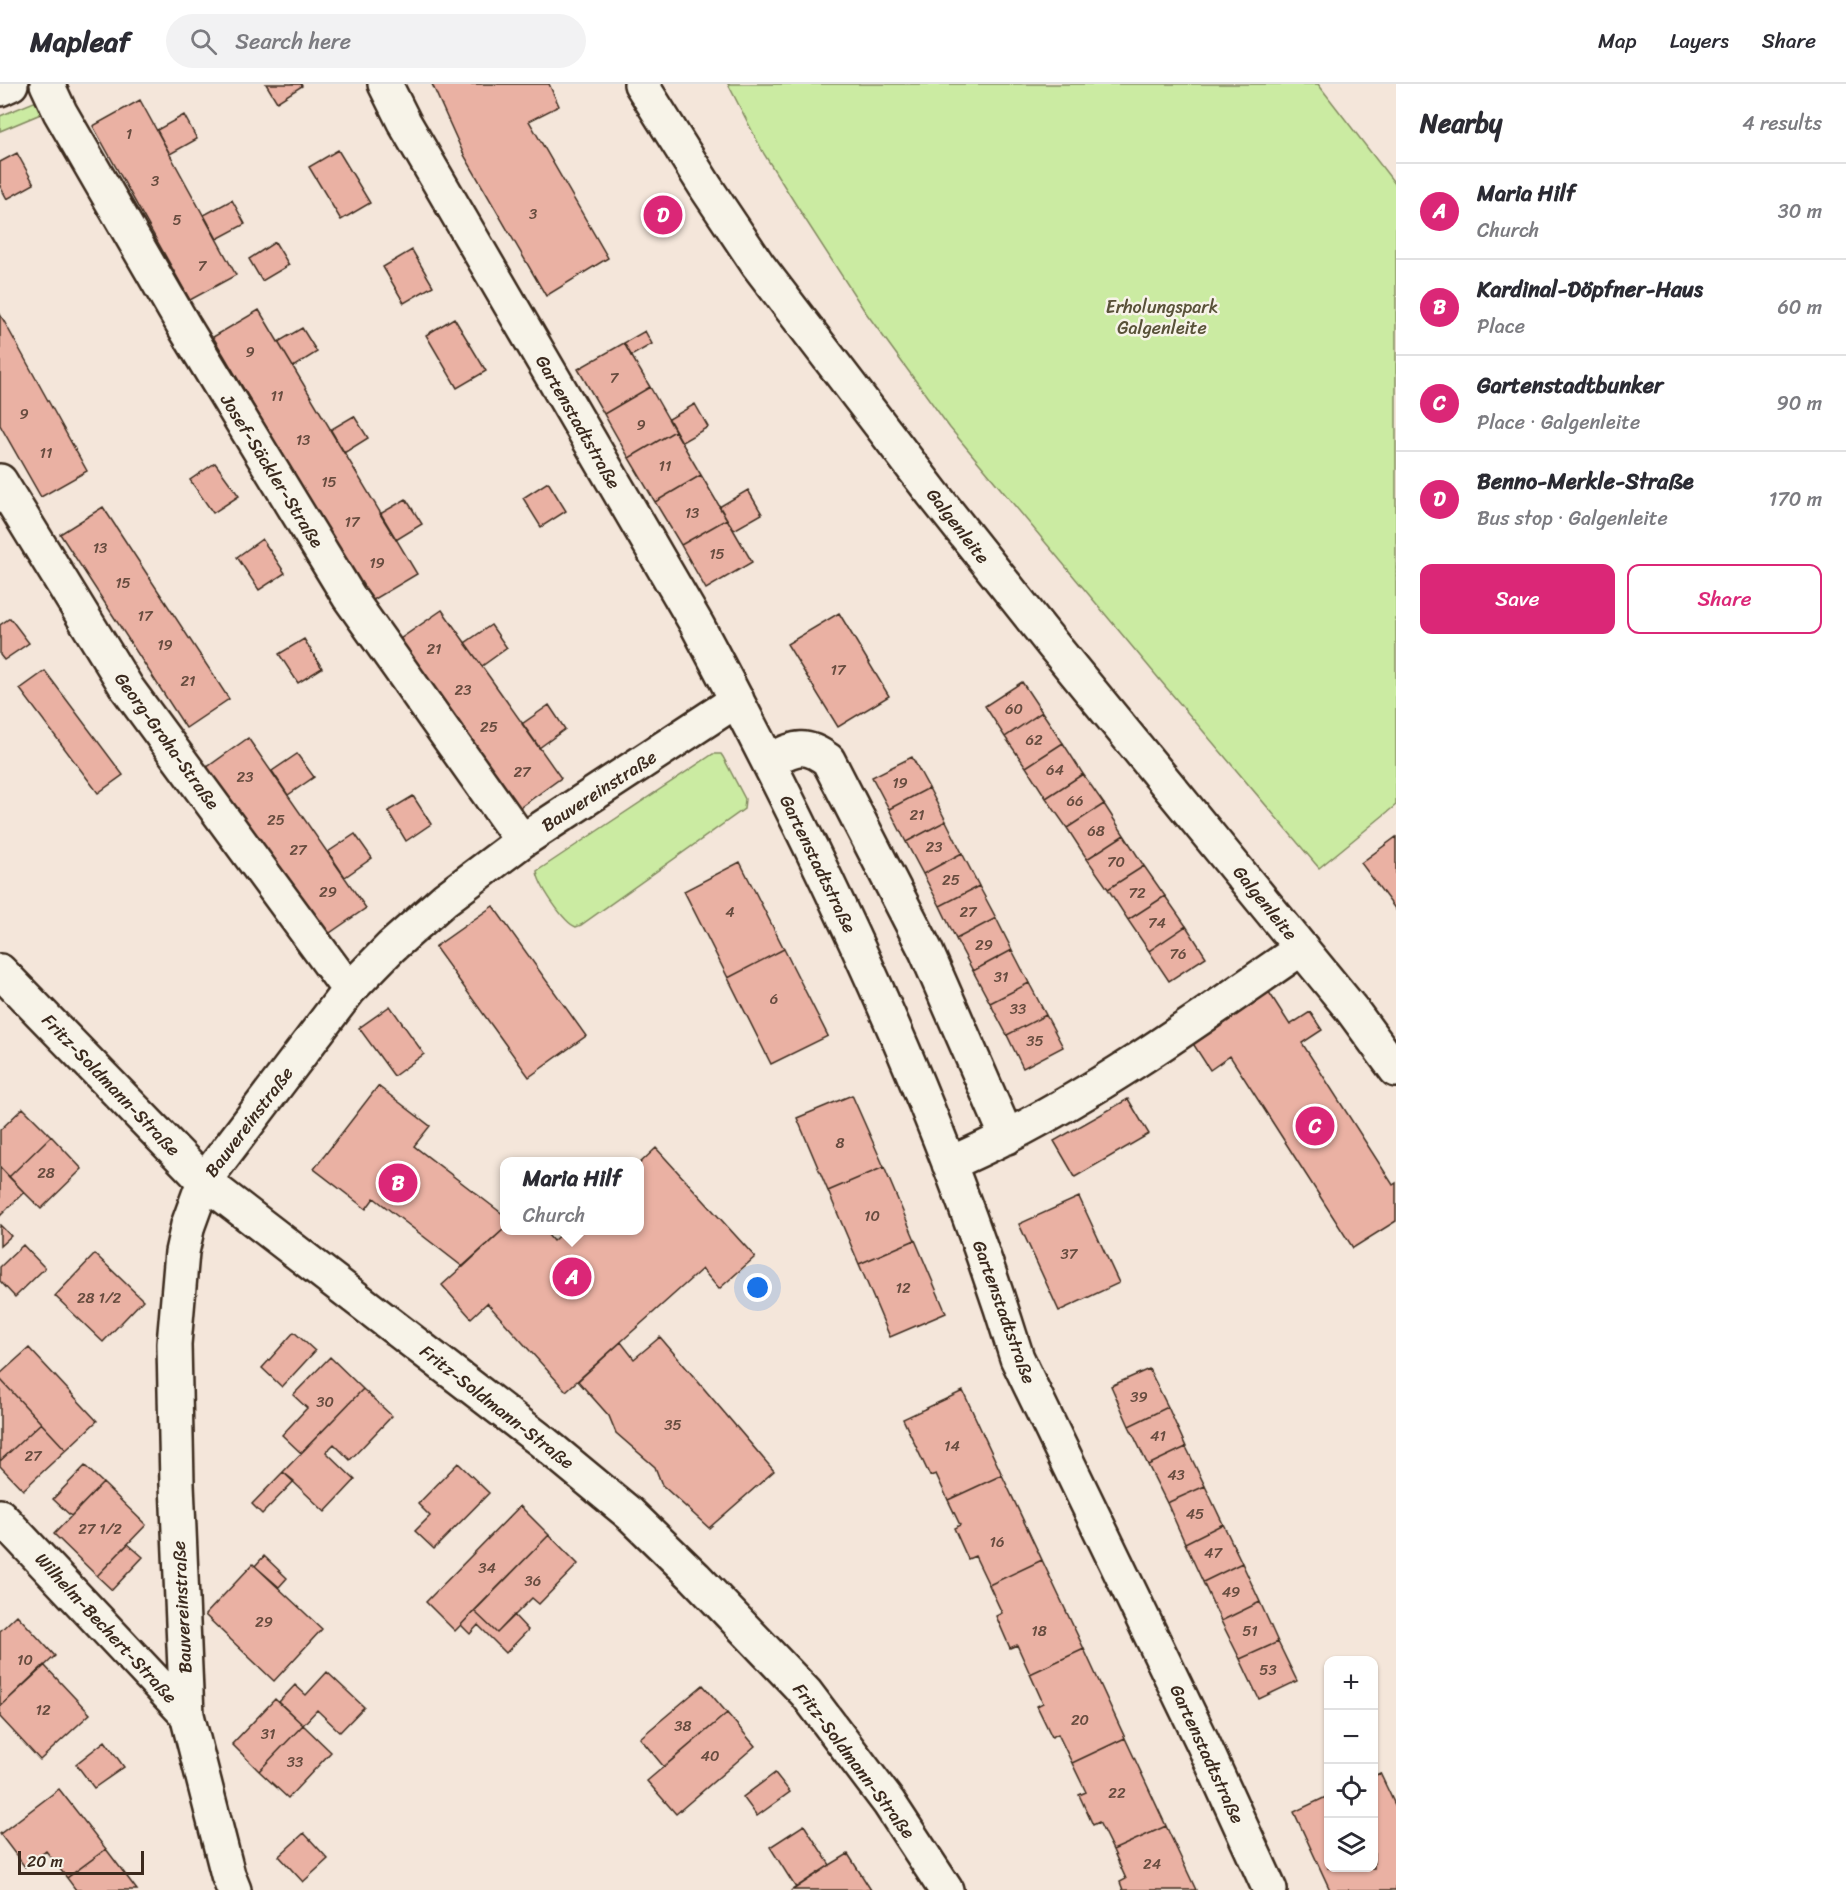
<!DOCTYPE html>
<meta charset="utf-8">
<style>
:root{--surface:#fff;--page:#f2f2f3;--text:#2b2b33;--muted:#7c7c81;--line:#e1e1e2;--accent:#db2777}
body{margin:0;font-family:Sriracha,sans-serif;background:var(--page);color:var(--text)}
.controls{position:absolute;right:18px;bottom:18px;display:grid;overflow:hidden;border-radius:12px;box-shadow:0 2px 4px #0004}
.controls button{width:54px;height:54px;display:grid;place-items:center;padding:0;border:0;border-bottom:2px solid var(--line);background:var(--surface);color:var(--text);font:30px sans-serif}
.scale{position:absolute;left:18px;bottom:15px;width:126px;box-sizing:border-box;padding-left:6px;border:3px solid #3b2a1e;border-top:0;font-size:16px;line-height:21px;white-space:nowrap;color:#3b2a1e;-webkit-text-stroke:4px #f7f3e8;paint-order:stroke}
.you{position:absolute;left:758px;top:1204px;width:21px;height:21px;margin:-15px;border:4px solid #fff;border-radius:50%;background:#1a73e8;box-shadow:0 0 0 9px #1a73e833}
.badge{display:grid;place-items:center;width:39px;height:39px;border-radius:50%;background:var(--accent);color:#fff;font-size:20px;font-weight:700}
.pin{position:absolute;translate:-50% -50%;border:3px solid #fff;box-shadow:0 2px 6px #0006}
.popup{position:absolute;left:500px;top:1073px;width:144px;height:78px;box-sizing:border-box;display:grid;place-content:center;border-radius:12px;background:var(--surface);filter:drop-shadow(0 2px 4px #0005);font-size:20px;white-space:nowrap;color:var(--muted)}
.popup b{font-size:22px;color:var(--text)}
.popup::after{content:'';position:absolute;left:50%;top:100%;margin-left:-12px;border:12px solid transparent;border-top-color:var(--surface)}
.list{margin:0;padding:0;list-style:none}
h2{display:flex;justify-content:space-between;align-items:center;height:78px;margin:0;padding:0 24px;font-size:26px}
h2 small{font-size:20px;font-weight:400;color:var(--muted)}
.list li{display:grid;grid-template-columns:39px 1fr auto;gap:18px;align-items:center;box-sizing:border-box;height:96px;padding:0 24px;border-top:2px solid var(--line)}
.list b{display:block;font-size:22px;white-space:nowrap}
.list p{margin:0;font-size:20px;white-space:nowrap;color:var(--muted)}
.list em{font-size:20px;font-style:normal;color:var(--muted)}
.actions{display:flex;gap:12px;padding:18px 24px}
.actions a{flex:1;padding:14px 0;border:2px solid var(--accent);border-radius:12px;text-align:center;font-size:21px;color:var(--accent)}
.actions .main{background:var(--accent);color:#fff}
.icon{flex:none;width:33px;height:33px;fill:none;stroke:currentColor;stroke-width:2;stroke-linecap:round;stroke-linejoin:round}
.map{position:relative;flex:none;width:1396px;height:1806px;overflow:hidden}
header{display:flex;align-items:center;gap:36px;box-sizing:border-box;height:84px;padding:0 30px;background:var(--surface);border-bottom:2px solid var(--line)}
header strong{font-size:28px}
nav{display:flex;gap:33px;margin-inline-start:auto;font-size:21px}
.search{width:420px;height:54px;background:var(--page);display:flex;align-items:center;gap:15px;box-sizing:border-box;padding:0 21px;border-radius:33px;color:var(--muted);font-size:22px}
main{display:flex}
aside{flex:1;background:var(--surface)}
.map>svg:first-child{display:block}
.green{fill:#cbeba2;stroke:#838a60;stroke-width:1.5}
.building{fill:#eab1a3;stroke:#3b2a1e;stroke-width:1.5}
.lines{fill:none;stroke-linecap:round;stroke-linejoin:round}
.street-casing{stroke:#3b2a1e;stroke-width:38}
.street{stroke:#f7f3e8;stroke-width:33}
.labels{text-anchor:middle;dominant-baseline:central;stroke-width:5;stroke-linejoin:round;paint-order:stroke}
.number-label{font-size:15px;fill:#674c3f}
.park-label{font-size:18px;fill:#585138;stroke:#f7f3e8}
.street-label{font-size:18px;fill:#3b2a1e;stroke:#f7f3e8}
</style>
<header>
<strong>Mapleaf</strong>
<div class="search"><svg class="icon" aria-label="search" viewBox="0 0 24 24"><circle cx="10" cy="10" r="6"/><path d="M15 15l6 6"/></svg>Search here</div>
<nav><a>Map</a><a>Layers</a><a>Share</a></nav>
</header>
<main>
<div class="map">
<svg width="1396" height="1806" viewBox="0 0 1396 1806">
<rect width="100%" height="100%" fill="#f4e6da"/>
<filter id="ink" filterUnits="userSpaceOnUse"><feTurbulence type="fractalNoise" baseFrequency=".0167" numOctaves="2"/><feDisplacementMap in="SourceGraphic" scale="12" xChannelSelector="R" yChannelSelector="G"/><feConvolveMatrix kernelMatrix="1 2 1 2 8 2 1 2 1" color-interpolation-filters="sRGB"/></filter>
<g filter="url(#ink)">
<path class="green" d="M 728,0 L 1318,0 L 1396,101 L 1396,721 L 1319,784 L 1165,602 L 950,344 L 864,226 L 798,124 L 764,70 Z
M 34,18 L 39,21 L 43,29 L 0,47 L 0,32 Z
M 713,670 L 721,670 L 723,673 L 745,715 L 744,725 L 581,841 L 576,843 C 564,839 538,800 537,787 L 540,785 Z"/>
<path class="building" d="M 266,0 L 301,0 L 302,2 L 277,18 Z
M 432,0 L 549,0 L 559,22 L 529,37 L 608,174 L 546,212 L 464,71 Z
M 140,16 L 236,191 L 190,216 L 93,42 Z
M 184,31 L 197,55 L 170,70 L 157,46 Z
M 338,66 L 370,119 L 341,136 L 309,83 Z
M 17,69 L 34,100 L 7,115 L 0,102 L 0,78 Z
M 232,116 L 245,140 L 217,155 L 204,131 Z
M 275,158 L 289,181 L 262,197 L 249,175 Z
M 412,166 L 433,202 L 404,219 L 383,183 Z
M 259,226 L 417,490 L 370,518 L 213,253 Z
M 0,230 L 87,387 L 41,413 L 0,341 Z
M 454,234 L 486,287 L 457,304 L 426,251 Z
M 302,244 L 317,268 L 293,283 L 278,258 Z
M 645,247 L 652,260 L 631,272 L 624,259 Z
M 624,259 L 650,303 L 604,330 L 578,285 Z
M 650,303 L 675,347 L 629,374 L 604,330 Z
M 695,320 L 708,343 L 682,358 L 669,335 Z
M 354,332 L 368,354 L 344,369 L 330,346 Z
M 675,347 L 701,391 L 655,418 L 629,374 Z
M 215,379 L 239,412 L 213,429 L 190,396 Z
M 701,391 L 727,435 L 681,461 L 655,418 Z
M 548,398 L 566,427 L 541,443 L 523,414 Z
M 748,406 L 762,430 L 734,446 L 719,423 Z
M 406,415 L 422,440 L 396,456 L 380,430 Z
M 103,423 L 229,615 L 186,644 L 60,450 Z
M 727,435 L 752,478 L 706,505 L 681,461 Z
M 262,455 L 285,489 L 259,506 L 237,473 Z
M 442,526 L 561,694 L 518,725 L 400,555 Z
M 839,529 L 889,612 L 838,643 L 787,560 Z
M 10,534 L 29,559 L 4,576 L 0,571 L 0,541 Z
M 491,541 L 507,564 L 482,582 L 465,559 Z
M 304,555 L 322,584 L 298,599 L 279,570 Z
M 45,587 L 123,691 L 98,709 L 20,605 Z
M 1022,598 L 1042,628 L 1005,653 L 985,622 Z
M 549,621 L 565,645 L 539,664 L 522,640 Z
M 1042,628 L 1063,659 L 1026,683 L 1005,653 Z
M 248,654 L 366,824 L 324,853 L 206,684 Z
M 1063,659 L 1083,690 L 1046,714 L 1026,683 Z
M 297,670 L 314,693 L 288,711 L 272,687 Z
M 912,673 L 929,704 L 889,725 L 872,693 Z
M 1083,690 L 1104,720 L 1067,744 L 1046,714 Z
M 929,704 L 946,737 L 906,758 L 889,725 Z
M 413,712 L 431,740 L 406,757 L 388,727 Z
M 1104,720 L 1124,751 L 1087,775 L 1067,744 Z
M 946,737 L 962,769 L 923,790 L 906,758 Z
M 355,750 L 372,774 L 345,793 L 328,768 Z
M 1124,751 L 1144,782 L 1108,805 L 1087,775 Z
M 1396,753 L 1396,826 L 1361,779 Z
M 962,769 L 979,802 L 940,822 L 923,790 Z
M 740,778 L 784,865 L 728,894 L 684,807 Z
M 1144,782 L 1165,812 L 1128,836 L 1108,805 Z
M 979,802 L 996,834 L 956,855 L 940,822 Z
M 1165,812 L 1186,842 L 1149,867 L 1128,836 Z
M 493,822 L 586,952 L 529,993 L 435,863 Z
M 996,834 L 1012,866 L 973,887 L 956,855 Z
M 1186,842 L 1206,873 L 1169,897 L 1149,867 Z
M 784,865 L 828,952 L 771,980 L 728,894 Z
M 1012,866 L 1029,899 L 990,919 L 973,887 Z
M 1029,899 L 1046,931 L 1007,951 L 990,919 Z
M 1267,905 L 1290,941 L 1310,928 L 1322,946 L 1302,959 L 1393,1101 L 1396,1099 L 1396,1137 L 1353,1164 L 1230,972 L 1210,986 L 1190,955 Z
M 390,922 L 424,970 L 394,992 L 359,944 Z
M 1046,931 L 1063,963 L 1023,984 L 1007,951 Z
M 378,1002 L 430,1042 L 414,1062 L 504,1131 L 504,1145 L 463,1183 L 374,1114 L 366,1125 L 314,1085 Z
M 852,1011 L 884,1083 L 828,1107 L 797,1034 Z
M 1128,1015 L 1149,1050 L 1075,1093 L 1054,1057 Z
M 23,1024 L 51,1052 L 9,1093 L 0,1083 L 0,1046 Z
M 51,1052 L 82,1085 L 41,1125 L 9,1093 Z
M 656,1064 L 755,1173 L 719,1205 L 702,1185 L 566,1307 L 487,1219 L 471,1234 L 442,1201 L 504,1145 L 504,1146 L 544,1146 L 553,1157 L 565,1146 L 640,1146 L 640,1079 Z
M 0,1083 L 24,1108 L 0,1132 Z
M 884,1083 L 915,1156 L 859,1180 L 828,1107 Z
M 1079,1113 L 1119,1199 L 1059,1227 L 1019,1140 Z
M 0,1141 L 11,1152 L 0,1162 Z
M 915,1156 L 946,1229 L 890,1253 L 859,1180 Z
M 23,1161 L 45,1184 L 15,1213 L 0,1197 L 0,1183 Z
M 95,1170 L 143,1216 L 103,1258 L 55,1212 Z
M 294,1248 L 315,1267 L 282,1303 L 262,1284 Z
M 660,1253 L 774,1387 L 709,1444 L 662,1401 L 655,1383 L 616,1349 L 609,1332 L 578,1297 L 621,1258 L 634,1275 Z
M 29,1264 L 97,1337 L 66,1366 L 0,1295 L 0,1290 Z
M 330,1273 L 363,1305 L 301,1369 L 282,1351 L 307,1324 L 293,1311 Z
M 1149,1285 L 1168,1323 L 1129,1342 L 1111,1302 Z
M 0,1295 L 41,1339 L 0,1377 Z
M 363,1305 L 392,1332 L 350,1376 L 334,1360 L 326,1368 L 355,1396 L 325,1428 L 283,1388 Z
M 963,1307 L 1002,1391 L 948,1416 L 936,1390 L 930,1392 L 903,1335 Z
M 1168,1323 L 1186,1363 L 1148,1381 L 1129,1342 Z
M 41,1339 L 66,1366 L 23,1406 L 0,1382 L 0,1377 Z
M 1186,1363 L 1205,1402 L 1167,1419 L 1148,1381 Z
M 458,1379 L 489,1409 L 434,1465 L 415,1447 L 430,1432 L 418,1420 Z
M 85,1382 L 103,1399 L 71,1432 L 53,1415 Z
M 283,1388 L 294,1397 L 262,1430 L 252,1420 Z
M 1002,1391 L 1042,1476 L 989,1501 L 975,1472 L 968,1475 L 954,1444 L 960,1441 L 948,1416 Z
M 103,1399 L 146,1441 L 97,1492 L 54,1450 Z
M 1205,1402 L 1223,1440 L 1185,1459 L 1167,1419 Z
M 520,1422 L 549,1451 L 455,1547 L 426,1518 Z
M 1223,1440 L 1242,1479 L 1203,1498 L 1185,1459 Z
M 549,1451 L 578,1480 L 539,1520 L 532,1514 L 497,1549 L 474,1527 Z
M 128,1460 L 143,1473 L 112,1506 L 97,1492 Z
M 264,1472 L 287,1494 L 279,1503 L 255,1482 Z
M 1042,1476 L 1084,1565 L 1030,1590 L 1017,1561 L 1010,1564 L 996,1532 L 1002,1529 L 989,1501 Z
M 1242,1479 L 1260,1518 L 1221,1537 L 1203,1498 Z
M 253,1480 L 322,1545 L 274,1597 L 205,1531 Z
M 1260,1518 L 1278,1558 L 1240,1575 L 1221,1537 Z
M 474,1527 L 497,1549 L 514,1531 L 528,1546 L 506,1569 L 478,1541 L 470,1550 L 461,1541 Z
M 17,1531 L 55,1572 L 0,1623 L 0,1547 Z
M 1278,1558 L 1297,1597 L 1259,1615 L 1240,1575 Z
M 1084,1565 L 1125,1654 L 1072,1679 L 1058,1650 L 1052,1653 L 1037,1622 L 1043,1619 L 1030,1590 Z
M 44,1581 L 90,1630 L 40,1676 L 0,1633 L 0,1623 Z
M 327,1588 L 364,1623 L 340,1648 L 317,1626 L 303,1641 L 279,1618 L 295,1601 L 306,1611 Z
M 703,1601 L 727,1629 L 664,1683 L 640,1654 Z
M 275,1615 L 303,1641 L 259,1687 L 232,1660 Z
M 727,1629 L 755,1662 L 676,1730 L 647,1697 Z
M 303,1641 L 331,1668 L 288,1714 L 259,1687 Z
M 1125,1654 L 1166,1742 L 1113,1766 L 1099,1738 L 1093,1741 L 1079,1711 L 1086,1708 L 1072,1679 Z
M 105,1657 L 124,1683 L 94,1704 L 76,1680 Z
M 775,1689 L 790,1708 L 757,1732 L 743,1713 Z
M 1380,1689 L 1396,1723 L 1396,1806 L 1330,1806 L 1294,1728 L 1328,1712 L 1328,1784 L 1374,1784 L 1374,1692 Z
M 59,1705 L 106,1765 L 67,1794 L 46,1767 L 25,1783 L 0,1750 Z
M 804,1741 L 830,1781 L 796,1804 L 770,1763 Z
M 1166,1742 L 1196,1806 L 1123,1806 L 1120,1798 L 1126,1795 L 1113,1766 Z
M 304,1749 L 328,1775 L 303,1798 L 279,1772 Z
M 106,1765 L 137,1806 L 76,1806 L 67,1794 Z
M 848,1770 L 871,1806 L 792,1806 L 830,1781 Z"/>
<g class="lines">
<defs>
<path id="street" d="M 47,0 L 60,28 L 185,244 L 349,513 L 522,757
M 385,0 L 404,38 L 697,541 C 823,777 938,1019 1017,1274 L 1202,1657 L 1270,1806
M 641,0 L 707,105 L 758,181 L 933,410 L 1053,561 L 1352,926 L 1396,986
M 0,5 L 11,0
M 0,397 L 127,604 L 349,906
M 768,677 C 794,665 803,657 828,676 L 926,867 L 1007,1053
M 0,887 L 204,1097 L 543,1358 L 630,1430 L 695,1493 L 806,1609 L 889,1719 L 946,1806
M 949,1080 C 969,1071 989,1062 1008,1052 C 1111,999 1206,930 1302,864
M 0,1432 L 187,1631
M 234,1806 L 228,1791 L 187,1631 L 177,1400 L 174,1260 L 182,1168 L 188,1141 L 204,1097 L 349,906 L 391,863 L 445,815 L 522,757 L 737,616"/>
</defs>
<use href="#street" class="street-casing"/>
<use href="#street" class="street"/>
</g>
</g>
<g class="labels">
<g class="number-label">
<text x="129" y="50">1</text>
<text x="155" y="97">3</text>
<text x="533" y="130">3</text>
<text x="177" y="136">5</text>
<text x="202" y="182">7</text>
<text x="250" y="268">9</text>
<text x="614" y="294">7</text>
<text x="277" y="312">11</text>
<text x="24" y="330">9</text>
<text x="641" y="341">9</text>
<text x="303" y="356">13</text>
<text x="46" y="369">11</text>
<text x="665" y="382">11</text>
<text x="329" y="398">15</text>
<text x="692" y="429">13</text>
<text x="352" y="438">17</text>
<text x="100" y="464">13</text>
<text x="717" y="470">15</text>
<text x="377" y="479">19</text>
<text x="123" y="499">15</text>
<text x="145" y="532">17</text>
<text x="165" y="561">19</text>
<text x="434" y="565">21</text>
<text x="838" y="586">17</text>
<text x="188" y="597">21</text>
<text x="463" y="606">23</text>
<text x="1014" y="625">60</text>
<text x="489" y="643">25</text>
<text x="1034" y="656">62</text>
<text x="1055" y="686">64</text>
<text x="522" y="688">27</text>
<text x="245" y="693">23</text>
<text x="900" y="699">19</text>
<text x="1075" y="717">66</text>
<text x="917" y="731">21</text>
<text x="276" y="736">25</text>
<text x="1096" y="747">68</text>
<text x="934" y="763">23</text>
<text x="298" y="766">27</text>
<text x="1116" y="778">70</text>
<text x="951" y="796">25</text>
<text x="328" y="808">29</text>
<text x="1137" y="809">72</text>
<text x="730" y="828">4</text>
<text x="968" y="828">27</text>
<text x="1157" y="839">74</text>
<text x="984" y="861">29</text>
<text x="1178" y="870">76</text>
<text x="1001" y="893">31</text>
<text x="774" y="915">6</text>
<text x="1018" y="925">33</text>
<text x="1035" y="957">35</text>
<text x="840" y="1059">8</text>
<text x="46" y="1089">28</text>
<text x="872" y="1132">10</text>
<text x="1069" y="1170">37</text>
<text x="903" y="1204">12</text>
<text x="99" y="1214">28 1/2</text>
<text x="1139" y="1313">39</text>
<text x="325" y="1318">30</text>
<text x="673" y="1341">35</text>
<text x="1158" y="1352">41</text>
<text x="952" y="1362">14</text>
<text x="33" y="1372">27</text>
<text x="1176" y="1391">43</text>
<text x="1195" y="1430">45</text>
<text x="100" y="1445">27 1/2</text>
<text x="997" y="1458">16</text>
<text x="1213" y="1469">47</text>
<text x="487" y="1484">34</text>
<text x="533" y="1497">36</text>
<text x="1231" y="1508">49</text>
<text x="264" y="1538">29</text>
<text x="1039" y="1547">18</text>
<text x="1250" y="1547">51</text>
<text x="25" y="1576">10</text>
<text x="1268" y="1586">53</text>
<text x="43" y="1626">12</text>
<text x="1080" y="1636">20</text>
<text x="683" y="1642">38</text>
<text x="268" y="1650">31</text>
<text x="710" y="1672">40</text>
<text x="295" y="1678">33</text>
<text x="1117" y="1709">22</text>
<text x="1152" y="1780">24</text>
</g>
<g class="park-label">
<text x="1162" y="223">Erholungspark<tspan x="1162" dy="21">Galgenleite</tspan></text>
</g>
<g class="street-label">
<text transform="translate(578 338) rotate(60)">Gartenstadtstraße</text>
<text transform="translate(272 387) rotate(58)">Josef-Säckler-Straße</text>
<text transform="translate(958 442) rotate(52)">Galgenleite</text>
<text transform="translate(167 657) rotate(54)">Georg-Groha-Straße</text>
<text transform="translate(599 707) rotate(-33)">Bauvereinstraße</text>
<text transform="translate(818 780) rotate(64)">Gartenstadtstraße</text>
<text transform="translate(1265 819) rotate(51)">Galgenleite</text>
<text transform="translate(111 1001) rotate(46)">Fritz-Soldmann-Straße</text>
<text transform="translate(249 1038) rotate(-53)">Bauvereinstraße</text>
<text transform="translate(1004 1228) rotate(70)">Gartenstadtstraße</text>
<text transform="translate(497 1323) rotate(38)">Fritz-Soldmann-Straße</text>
<text transform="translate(182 1523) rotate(-93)">Bauvereinstraße</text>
<text transform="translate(106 1544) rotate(47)">Wilhelm-Bechert-Straße</text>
<text transform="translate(1207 1670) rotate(65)">Gartenstadtstraße</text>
<text transform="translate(854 1677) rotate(53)">Fritz-Soldmann-Straße</text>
</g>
</g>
</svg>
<div class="controls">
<button>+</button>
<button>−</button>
<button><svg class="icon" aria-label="locate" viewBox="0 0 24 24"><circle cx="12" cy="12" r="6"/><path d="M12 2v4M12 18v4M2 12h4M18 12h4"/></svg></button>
<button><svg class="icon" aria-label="layers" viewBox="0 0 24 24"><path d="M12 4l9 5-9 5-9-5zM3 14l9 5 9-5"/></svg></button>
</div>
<div class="scale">20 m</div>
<div class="you"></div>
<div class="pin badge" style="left:572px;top:1193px">A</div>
<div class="popup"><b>Maria Hilf</b>Church</div>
<div class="pin badge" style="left:398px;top:1099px">B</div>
<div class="pin badge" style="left:1315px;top:1042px">C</div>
<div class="pin badge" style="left:663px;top:131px">D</div>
</div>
<aside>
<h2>Nearby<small>4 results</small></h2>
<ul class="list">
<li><span class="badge">A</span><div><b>Maria Hilf</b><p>Church</p></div><em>30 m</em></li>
<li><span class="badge">B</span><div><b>Kardinal-Döpfner-Haus</b><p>Place</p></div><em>60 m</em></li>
<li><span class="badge">C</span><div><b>Gartenstadtbunker</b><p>Place · Galgenleite</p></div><em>90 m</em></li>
<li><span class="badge">D</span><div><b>Benno-Merkle-Straße</b><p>Bus stop · Galgenleite</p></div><em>170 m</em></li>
</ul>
<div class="actions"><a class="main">Save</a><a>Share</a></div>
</aside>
</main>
